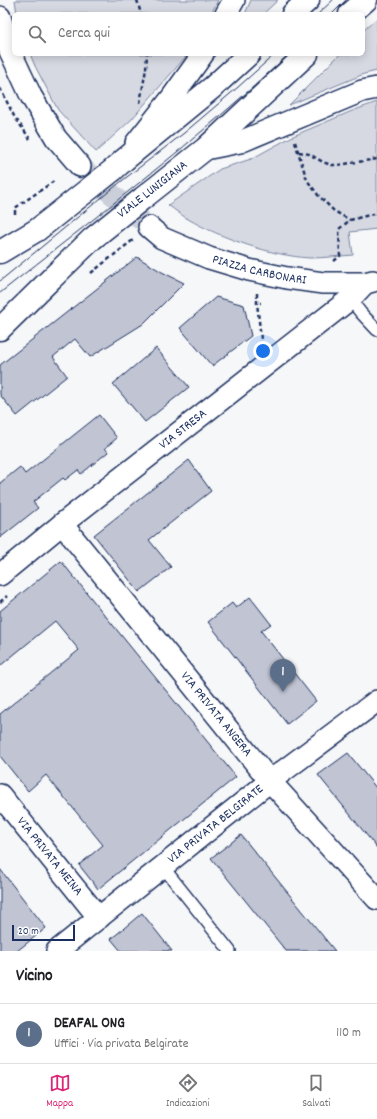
<!DOCTYPE html>
<html lang="it">
<meta charset="utf-8">
<style>
:root{--surface:#fff;--page:#f2f2f2;--text:#202124;--muted:#757577;--line:#e0e0e0;--accent:#db2777}
body{margin:0;font-family:Dekko,sans-serif;background:var(--page);color:var(--text)}
.scale{position:absolute;left:12px;bottom:10px;width:63px;box-sizing:border-box;padding-left:4px;border:2px solid #1b2f5e;border-top:0;font-size:11px;line-height:14px;white-space:nowrap;color:#1b2f5e;-webkit-text-stroke:3px #fff;paint-order:stroke}
.you{position:absolute;left:263px;top:351px;width:14px;height:14px;margin:-10px;border:3px solid #fff;border-radius:50%;background:#1a73e8;box-shadow:0 0 0 6px #1a73e833}
.badge{display:grid;place-items:center;width:26px;height:26px;border-radius:50%;background:var(--accent);color:#fff;font-size:13px;font-weight:700}
.pin{position:absolute;translate:-50% -33px;filter:drop-shadow(0 1px 2px #0008)}
.pin::after{content:'';position:absolute;top:21px;width:14px;height:12px;background:inherit;clip-path:polygon(0 0,100% 0,50% 100%)}
.list{margin:0;padding:0;list-style:none}
h2{display:flex;justify-content:space-between;align-items:center;height:52px;margin:0;padding:0 16px;font-size:17px}
h2 small{font-size:13px;font-weight:400;color:var(--muted)}
.list li{display:grid;grid-template-columns:26px 1fr auto;gap:12px;align-items:center;box-sizing:border-box;height:60px;padding:0 16px;border-top:1px solid var(--line)}
.list b{display:block;font-size:15px;white-space:nowrap}
.list p{margin:0;font-size:13px;white-space:nowrap;color:var(--muted)}
.list em{font-size:13px;font-style:normal;color:var(--muted)}
.icon{flex:none;width:22px;height:22px;fill:none;stroke:currentColor;stroke-width:2;stroke-linecap:round;stroke-linejoin:round}
.map{position:relative;flex:none;width:377px;height:951px;overflow:hidden}
.search{position:absolute;background:var(--surface);box-shadow:0 2px 10px #0003;left:12px;right:12px;top:12px;height:44px;display:flex;align-items:center;gap:10px;box-sizing:border-box;padding:0 14px;border-radius:6px;color:var(--muted);font-size:15px}
.sheet{height:112px;background:var(--surface)}
nav{display:flex;justify-content:space-around;align-items:center;box-sizing:border-box;height:56px;border-top:1px solid var(--line);background:var(--surface);font-size:11px;color:var(--muted)}
nav a{display:grid;justify-items:center;gap:2px}
nav .on{color:var(--accent)}
.map>svg:first-child{display:block}
.green{fill:#d6d9e2;stroke:#7884a0}
.building{fill:#c0c4d3;stroke:#1b2f5e}
.lines{fill:none;stroke-linecap:round;stroke-linejoin:round}
.minor-tunnel{stroke:#cacfda;stroke-width:21;stroke-dasharray:21 10;stroke-linecap:butt}
.service-casing{stroke:#1b2f5e;stroke-width:14}
.minor-casing{stroke:#1b2f5e;stroke-width:24}
.primary-casing{stroke:#1b2f5e;stroke-width:25}
.path{stroke:#1b2f5e;stroke-width:2.5;stroke-dasharray:4 3;stroke-linecap:butt}
.service{stroke:#fff;stroke-width:11}
.minor{stroke:#fff;stroke-width:21}
.primary{stroke:#fff;stroke-width:22}
.tram{stroke:#1b2f5e;stroke-width:1}
.primary-bridge-casing{stroke:#1b2f5e;stroke-width:25;stroke-linecap:butt}
.primary-bridge{stroke:#fff;stroke-width:22}
.labels{text-anchor:middle;dominant-baseline:central;stroke-width:3;stroke-linejoin:round;paint-order:stroke}
.street-label{font-size:13px;fill:#1b2f5e;stroke:#fff}
</style>
<div class="map">
<svg width="377" height="951" viewBox="0 0 377 951">
<rect width="100%" height="100%" fill="#f6f7f9"/>
<filter id="ink" filterUnits="userSpaceOnUse"><feTurbulence type="fractalNoise" baseFrequency=".025" numOctaves="2"/><feDisplacementMap in="SourceGraphic" scale="8" xChannelSelector="R" yChannelSelector="G"/><feConvolveMatrix kernelMatrix="1 2 1 2 8 2 1 2 1" color-interpolation-filters="sRGB"/></filter>
<g filter="url(#ink)">
<path class="green" d="M 15,0 L 218,0 L 211,14 L 17,14 Z
M 251,0 L 278,0 L 263,14 L 245,14 Z
M 377,18 L 377,71 L 364,74 L 289,105 L 340,54 L 363,54 L 363,31 Z
M 30,54 L 188,54 L 131,120 L 96,152 L 58,110 L 35,66 Z
M 377,102 L 377,229 L 350,232 L 353,255 C 339,256 325,258 310,258 C 272,256 221,238 188,219 C 181,215 175,210 168,205 L 220,169 L 251,159 L 293,136 L 352,111 Z"/>
<path class="building" d="M 137,257 L 162,272 L 184,283 L 143,324 L 90,357 L 75,339 L 53,357 L 67,376 L 17,416 L 0,395 L 0,365 Z
M 216,297 L 244,305 L 251,336 L 212,366 L 180,328 Z
M 156,348 L 189,387 L 145,422 L 113,384 Z
M 99,415 L 117,438 L 105,448 L 108,452 L 81,474 L 78,470 L 65,480 L 63,478 L 33,502 L 38,508 L 0,538 L 0,483 L 20,467 L 25,474 Z
M 189,460 L 211,491 L 149,540 L 171,567 L 139,592 L 94,535 Z
M 61,561 L 236,777 L 98,889 L 79,865 L 103,845 L 46,775 L 28,791 L 0,756 L 0,714 L 79,650 L 55,621 L 0,666 L 0,611 Z
M 250,597 L 271,624 L 261,631 L 316,701 L 287,724 L 208,622 L 232,603 L 236,608 Z
M 348,753 L 377,789 L 377,848 L 318,775 Z
M 241,835 L 335,951 L 286,951 L 211,858 Z
M 0,869 L 46,928 L 17,951 L 0,951 Z
M 142,913 L 172,951 L 121,951 L 111,939 Z"/>
<g class="lines">
<path class="minor-tunnel" d="M 80,166 L 149,227"/>
<defs>
<path id="service" d="M 350,299 L 361,313 L 377,330
M 163,867 L 230,951"/>
<g id="minor">
<path d="M 226,14 L 234,0"/>
<path d="M 0,17 L 10,51 L 31,96 L 56,138 L 80,166"/>
<path d="M 136,143 L 170,100 L 203,54"/>
<path d="M 205,149 L 240,142 L 362,91 L 377,88"/>
<path id="s1" d="M 149,227 L 162,238 L 209,258 L 249,270 L 287,278 L 323,283 L 365,283 L 373,281"/>
<path id="s2" d="M 62,524 L 270,781 L 377,899"/>
<path id="s3" d="M 0,575 L 62,524 L 350,299 L 365,283"/>
<path id="s4" d="M 0,795 L 99,918"/>
<path id="s5" d="M 57,951 L 270,781 L 377,701"/>
</g>
<path id="primary" d="M 293,14 L 308,0
M 350,14 L 366,0
M 113,170 L 124,160 L 213,87 L 249,54
M 143,198 L 205,149 L 307,54
M 0,252 L 37,230
M 0,329 L 54,276"/>
</defs>
<use href="#service" class="service-casing"/>
<use href="#minor" class="minor-casing"/>
<use href="#primary" class="primary-casing"/>
<path class="path" d="M 137,0 L 141,14
M 0,88 L 14,116 L 30,139
M 140,103 L 146,69 L 147,54
M 295,142 L 307,180 L 318,195 L 334,211 L 350,220
M 299,152 L 309,154 L 323,162 L 331,165 L 338,165 L 377,159
M 15,214 L 15,208 L 54,181
M 334,261 L 340,256 L 339,229 L 350,220 L 377,213
M 91,273 L 133,240
M 257,293 L 257,303 L 261,339 L 261,342
M 260,303 L 261,303
M 0,602 L 7,596"/>
<use href="#service" class="service"/>
<use href="#minor" class="minor"/>
<use href="#primary" class="primary"/>
<path class="tram" d="M 318,14 L 333,0
M 332,14 L 346,0
M 0,281 L 123,180 L 184,133 L 237,88 L 275,54
M 0,293 C 98,215 198,140 289,54"/>
<defs>
<path id="primary-bridge" d="M 37,230 L 113,170
M 54,276 L 92,239 L 143,198"/>
</defs>
<use href="#primary-bridge" class="primary-bridge-casing"/>
<use href="#primary-bridge" class="primary-bridge"/>
</g>
</g>
<g class="labels">
<g class="street-label">
<text transform="translate(153 190) rotate(-38)">VIALE LUNIGIANA</text>
<text stroke="none"><textPath href="#s1" startOffset="120">PIAZZA CARBONARI</textPath></text>
<text stroke="none"><textPath href="#s3" startOffset="234">VIA STRESA</textPath></text>
<text stroke="none"><textPath href="#s2" startOffset="245">VIA PRIVATA ANGERA</textPath></text>
<text stroke="none"><textPath href="#s5" startOffset="203">VIA PRIVATA BELGIRATE</textPath></text>
<text stroke="none"><textPath href="#s4" startOffset="79">VIA PRIVATA MEINA</textPath></text>
</g>
</g>
</svg>
<div class="scale">20 m</div>
<div class="you"></div>
<div class="pin badge" style="left:283px;top:692px;background:#5c6f8a">1</div>
<div class="search"><svg class="icon" aria-label="search" viewBox="0 0 24 24"><circle cx="10" cy="10" r="6"/><path d="M15 15l6 6"/></svg>Cerca qui</div>
</div>
<section class="sheet">
<h2>Vicino<small></small></h2>
<ul class="list">
<li><span class="badge" style="background:#5c6f8a">1</span><div><b>DEAFAL ONG</b><p>Uffici · Via privata Belgirate</p></div><em>110 m</em></li>
</ul>
</section>
<nav>
<a class="on"><svg class="icon" aria-label="map" viewBox="0 0 24 24"><path d="M3 6l6-2 6 2 6-2v14l-6 2-6-2-6 2zM9 4v14M15 6v14"/></svg>Mappa</a>
<a><svg class="icon" aria-label="directions" viewBox="0 0 24 24"><path d="M12 3l9 9-9 9-9-9zM9 14v-3h6M13 9l2 2-2 2"/></svg>Indicazioni</a>
<a><svg class="icon" aria-label="saved" viewBox="0 0 24 24"><path d="M7 4h10v16l-5-4-5 4z"/></svg>Salvati</a>
</nav>
